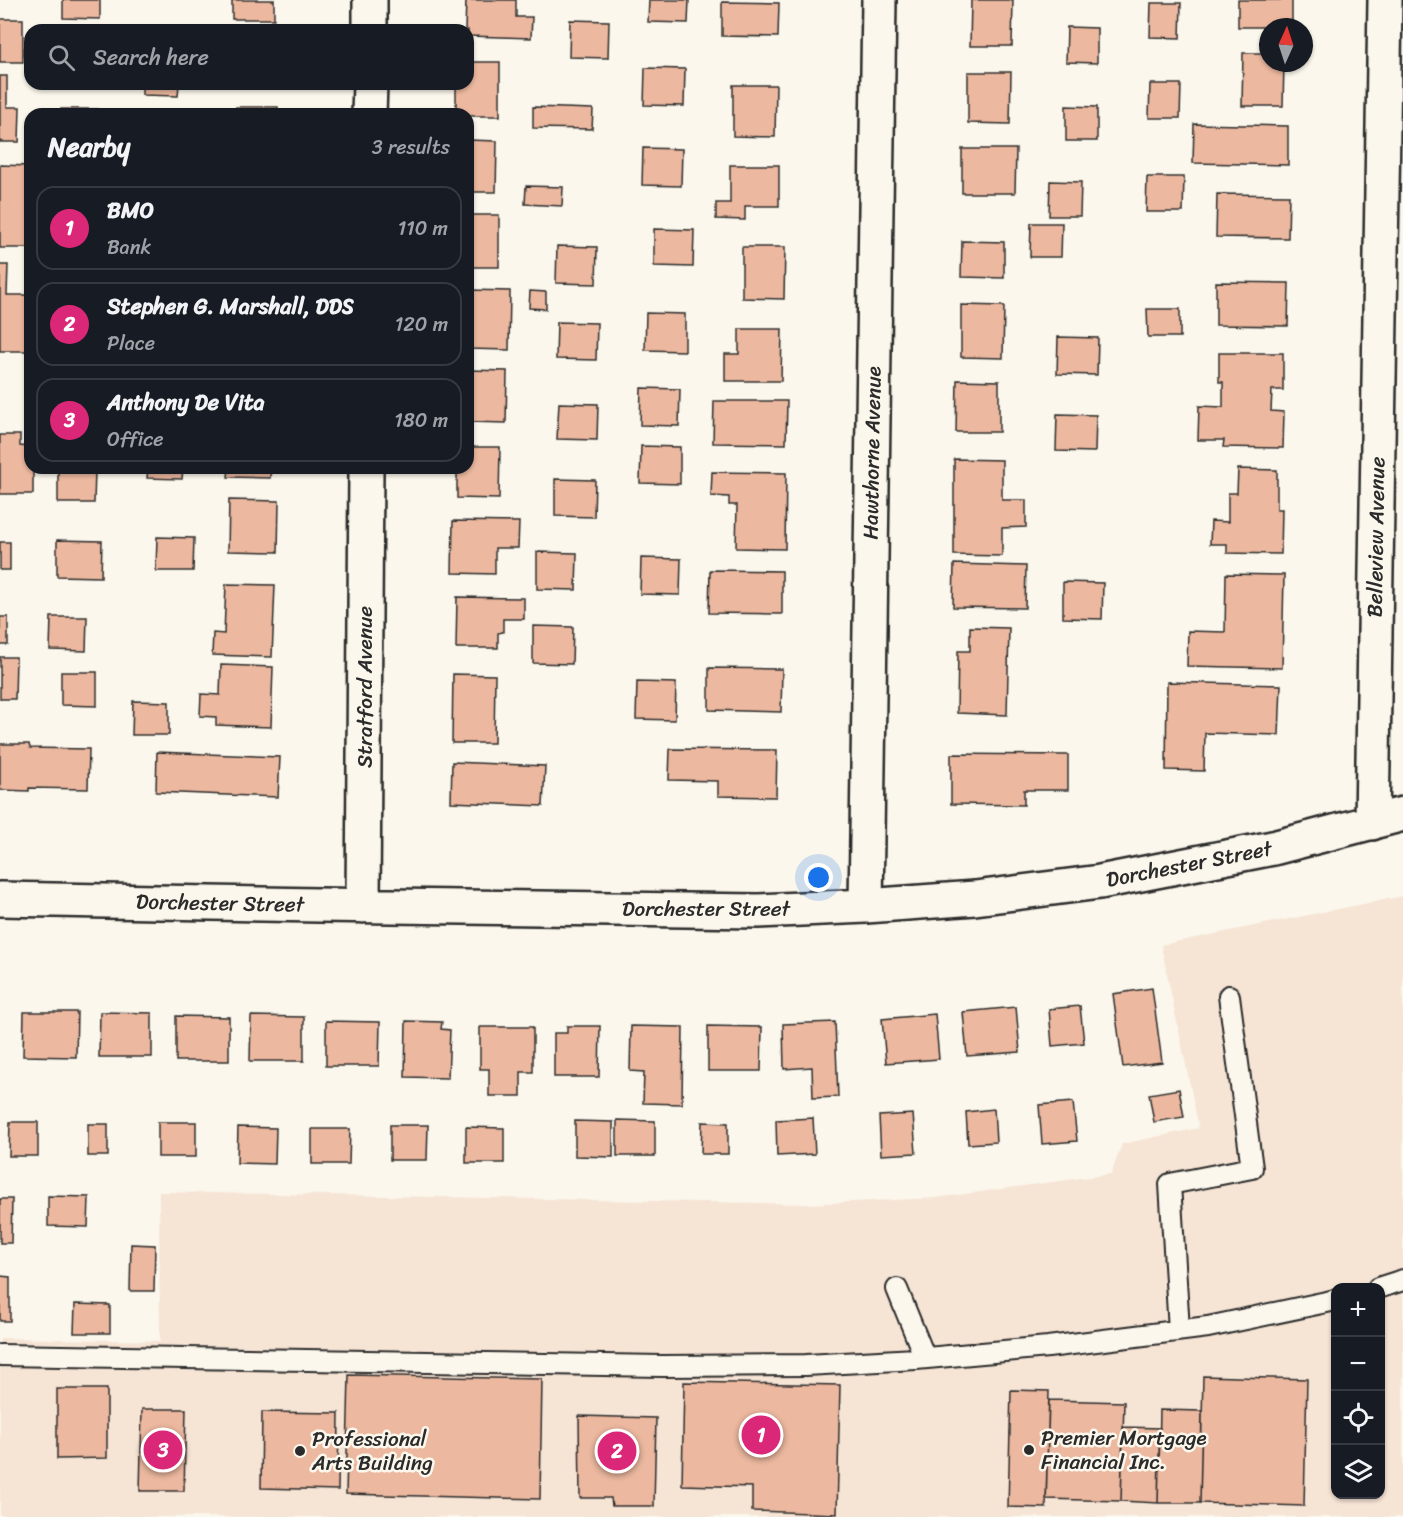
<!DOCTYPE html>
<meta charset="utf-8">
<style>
:root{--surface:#171b24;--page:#242831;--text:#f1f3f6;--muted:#9ea1a6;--line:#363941;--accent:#db2777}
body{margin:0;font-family:Sriracha,sans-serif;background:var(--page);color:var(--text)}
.controls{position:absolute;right:18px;bottom:18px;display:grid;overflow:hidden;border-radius:12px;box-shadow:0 2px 4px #0004}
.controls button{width:54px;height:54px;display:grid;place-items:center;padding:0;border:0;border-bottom:2px solid var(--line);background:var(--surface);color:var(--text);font:30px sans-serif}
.compass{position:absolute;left:1259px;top:18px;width:54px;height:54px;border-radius:50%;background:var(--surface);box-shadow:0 2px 4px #0004;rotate:3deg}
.you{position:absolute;left:819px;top:878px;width:21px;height:21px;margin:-15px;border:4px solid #fff;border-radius:50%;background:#1a73e8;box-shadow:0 0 0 9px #1a73e833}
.badge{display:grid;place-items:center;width:39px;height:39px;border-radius:50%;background:var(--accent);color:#fff;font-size:20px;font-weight:700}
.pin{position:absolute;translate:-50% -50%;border:3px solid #fff;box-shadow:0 2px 6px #0006}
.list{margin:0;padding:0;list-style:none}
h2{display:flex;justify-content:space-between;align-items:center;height:78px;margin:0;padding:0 24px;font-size:26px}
h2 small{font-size:20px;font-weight:400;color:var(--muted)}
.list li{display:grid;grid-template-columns:39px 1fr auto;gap:18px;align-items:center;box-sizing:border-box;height:84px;margin:0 12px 12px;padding:0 12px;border:2px solid var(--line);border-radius:18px}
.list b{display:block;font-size:22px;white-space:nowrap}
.list p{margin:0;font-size:20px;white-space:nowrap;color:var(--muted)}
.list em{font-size:20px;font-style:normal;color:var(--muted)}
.icon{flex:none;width:33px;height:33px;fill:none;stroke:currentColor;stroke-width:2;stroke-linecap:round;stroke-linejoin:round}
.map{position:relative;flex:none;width:1403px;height:1517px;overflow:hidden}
.search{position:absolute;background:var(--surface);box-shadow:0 2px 4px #0004;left:24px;top:24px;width:450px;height:66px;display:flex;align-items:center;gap:15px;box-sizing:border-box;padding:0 21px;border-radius:18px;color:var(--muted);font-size:22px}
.panel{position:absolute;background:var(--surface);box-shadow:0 2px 4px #0004;left:24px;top:108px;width:450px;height:366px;border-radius:18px}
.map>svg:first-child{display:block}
.built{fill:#f6e4d5;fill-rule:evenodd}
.building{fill:#ecb89f;stroke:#2b2b2b;stroke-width:1.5}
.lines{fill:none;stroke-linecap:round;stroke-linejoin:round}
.service-casing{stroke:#2b2b2b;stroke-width:24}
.minor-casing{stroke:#2b2b2b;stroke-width:38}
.service{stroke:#fbf7ec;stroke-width:20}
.minor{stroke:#fbf7ec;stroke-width:33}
.poi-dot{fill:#2b2b2b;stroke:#fbf7ec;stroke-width:2}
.labels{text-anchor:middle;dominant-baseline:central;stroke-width:5;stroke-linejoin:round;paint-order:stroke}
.street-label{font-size:21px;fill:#2b2b2b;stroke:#fbf7ec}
.poi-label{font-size:21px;fill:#2b2b2b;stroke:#fbf7ec;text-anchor:start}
</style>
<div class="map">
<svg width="1403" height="1517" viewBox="0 0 1403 1517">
<rect width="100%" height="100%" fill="#fbf7ec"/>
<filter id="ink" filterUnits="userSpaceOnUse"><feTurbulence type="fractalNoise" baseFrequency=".0167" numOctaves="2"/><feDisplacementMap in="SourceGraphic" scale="12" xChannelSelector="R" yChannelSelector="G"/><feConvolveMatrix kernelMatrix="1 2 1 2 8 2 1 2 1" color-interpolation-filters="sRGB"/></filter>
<g filter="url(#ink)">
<path class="built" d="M 1403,896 L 1403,1517 L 70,1517 L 0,1515 L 0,1338 L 160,1341 L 159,1192 L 809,1204 L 936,1198 L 1111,1174 L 1122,1144 L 1199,1128 L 1161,945 ZM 1336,1288 L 1380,1288 L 1380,1494 L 1336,1494 Z"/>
<path class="building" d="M 63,0 L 100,0 L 100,19 L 63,18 Z
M 232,0 L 274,0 L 274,19 L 232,19 Z
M 466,0 L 516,0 L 516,17 L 532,17 L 531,38 L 468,36 L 468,30 L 465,30 Z
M 649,0 L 689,0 L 688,23 L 648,22 Z
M 971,0 L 1013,0 L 1012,46 L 970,46 Z
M 1238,0 L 1292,0 L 1292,27 L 1238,27 Z
M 722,2 L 779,3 L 778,37 L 722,36 Z
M 1151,3 L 1181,3 L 1180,38 L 1150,37 Z
M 0,19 L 23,19 L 23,62 L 0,62 Z
M 570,20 L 609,21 L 608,58 L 569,57 Z
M 1067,27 L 1097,28 L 1097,63 L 1066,62 Z
M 1243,53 L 1268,53 L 1268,63 L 1284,63 L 1283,106 L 1242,106 Z
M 468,62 L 500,62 L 500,116 L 468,116 L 468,114 L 456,114 L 456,84 L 468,84 Z
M 645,68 L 685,69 L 684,106 L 644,105 Z
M 968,72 L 1011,72 L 1010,124 L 968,123 Z
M 0,76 L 7,76 L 7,107 L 20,107 L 19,142 L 0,142 Z
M 142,84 L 179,84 L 178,96 L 142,95 Z
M 1150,84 L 1181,84 L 1180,118 L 1149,118 Z
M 733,85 L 776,85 L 775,137 L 733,136 Z
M 1066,106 L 1097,107 L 1097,141 L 1066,141 Z
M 236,107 L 278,107 L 278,114 L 236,114 Z
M 533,107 L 593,109 L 592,129 L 533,128 Z
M 61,109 L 98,109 L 98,114 L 61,114 Z
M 1194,124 L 1288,126 L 1288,165 L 1193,163 Z
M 468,140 L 497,141 L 496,192 L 468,192 Z
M 643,148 L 682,149 L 681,186 L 642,185 Z
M 962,149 L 1016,149 L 1015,193 L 962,193 Z
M 0,165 L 30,166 L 30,248 L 0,248 Z
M 730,165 L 779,165 L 779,206 L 745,206 L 745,220 L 716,219 L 716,203 L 730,203 Z
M 1147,177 L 1184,177 L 1183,212 L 1146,212 Z
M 1050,181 L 1081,182 L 1080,216 L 1049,216 Z
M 526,186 L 563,187 L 562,206 L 525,204 Z
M 1217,194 L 1289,195 L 1288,238 L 1216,237 Z
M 468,215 L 499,215 L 499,267 L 468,267 Z
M 1031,223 L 1062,223 L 1061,257 L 1030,257 Z
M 654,229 L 694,230 L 693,267 L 654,266 Z
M 962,241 L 1004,242 L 1004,278 L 961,277 Z
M 557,246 L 597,247 L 596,284 L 556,283 Z
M 742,247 L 785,247 L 784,299 L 742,298 Z
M 0,265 L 8,265 L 7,295 L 30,295 L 30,351 L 0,351 Z
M 1216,282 L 1289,283 L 1288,326 L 1216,325 Z
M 468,290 L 510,291 L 509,350 L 468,349 Z
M 530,291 L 546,292 L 546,309 L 529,308 Z
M 961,305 L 1004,306 L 1003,358 L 961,357 Z
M 1147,309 L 1180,309 L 1180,337 L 1148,337 Z
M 646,313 L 685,314 L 685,351 L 645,350 Z
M 557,322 L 597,323 L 596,360 L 556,359 Z
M 739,329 L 782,329 L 781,381 L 725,381 L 725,354 L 739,354 Z
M 1058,337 L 1098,338 L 1097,375 L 1057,374 Z
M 1219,353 L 1283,353 L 1283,390 L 1272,390 L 1271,411 L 1284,412 L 1283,448 L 1223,447 L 1224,440 L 1198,440 L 1199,406 L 1223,407 L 1223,382 L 1219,382 Z
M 468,370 L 507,371 L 506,423 L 468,422 Z
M 957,380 L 999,381 L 999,432 L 956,432 Z
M 641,388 L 680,389 L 679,426 L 640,425 Z
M 714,401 L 787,401 L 786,444 L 713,443 Z
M 559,403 L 598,404 L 597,440 L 557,439 Z
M 1057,414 L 1096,415 L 1095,452 L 1056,451 Z
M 0,435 L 20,435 L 20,446 L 30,447 L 30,468 L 33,468 L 33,494 L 0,494 Z
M 641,446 L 680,447 L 680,484 L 640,483 Z
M 468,447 L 500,447 L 499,499 L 457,498 L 457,468 L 468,468 Z
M 954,459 L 1002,460 L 1002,500 L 1026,500 L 1026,527 L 1002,528 L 1002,556 L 954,555 Z
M 148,468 L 183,468 L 182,479 L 147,478 Z
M 229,468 L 271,468 L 270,478 L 228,477 Z
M 58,469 L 95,470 L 94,503 L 58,503 Z
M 1238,469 L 1277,470 L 1277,509 L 1282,509 L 1281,554 L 1227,553 L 1227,544 L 1210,544 L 1211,521 L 1228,522 L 1228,493 L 1237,493 Z
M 712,472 L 786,473 L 785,549 L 736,548 L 737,505 L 729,505 L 729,497 L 711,496 Z
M 555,479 L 595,480 L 594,517 L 555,516 Z
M 229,500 L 279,501 L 278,552 L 228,551 Z
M 453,521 L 519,522 L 518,548 L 495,548 L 495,574 L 452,573 Z
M 157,537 L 194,538 L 193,571 L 156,571 Z
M 57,540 L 102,541 L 101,577 L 57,576 Z
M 0,542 L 10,542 L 10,570 L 0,570 Z
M 537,552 L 577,553 L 576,590 L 537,589 Z
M 641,558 L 681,559 L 680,595 L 640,594 Z
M 954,564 L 1026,566 L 1025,608 L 953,607 Z
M 710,570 L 782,571 L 782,614 L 709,613 Z
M 1226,574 L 1284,575 L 1282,668 L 1187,666 L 1188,631 L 1225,632 Z
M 1063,582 L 1103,583 L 1102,619 L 1063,618 Z
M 226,584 L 275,585 L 272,657 L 212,655 L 213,633 L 224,634 Z
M 457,597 L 524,598 L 524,619 L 503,619 L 503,632 L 498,633 L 498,648 L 456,648 Z
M 0,617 L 8,617 L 8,645 L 0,645 Z
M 51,617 L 87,617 L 86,651 L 50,650 Z
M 533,626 L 573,627 L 572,664 L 533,663 Z
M 970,627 L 1009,628 L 1007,715 L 957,713 L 958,651 L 970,651 Z
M 0,657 L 16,657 L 15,699 L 0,699 Z
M 221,665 L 273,667 L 271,727 L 216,725 L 216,717 L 200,716 L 201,694 L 220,695 Z
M 709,668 L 782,669 L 781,712 L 709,710 Z
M 61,672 L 97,672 L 97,706 L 61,705 Z
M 453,674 L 495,675 L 494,743 L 452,743 Z
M 637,682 L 676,683 L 675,720 L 636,719 Z
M 1167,682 L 1281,685 L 1279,735 L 1205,733 L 1204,771 L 1166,770 Z
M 133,701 L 169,702 L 169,735 L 132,735 Z
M 0,744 L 29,744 L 30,748 L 89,749 L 88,789 L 29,788 L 29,791 L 0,790 Z
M 670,749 L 777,750 L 776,797 L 718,796 L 718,781 L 669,780 Z
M 157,752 L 280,757 L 278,797 L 156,792 Z
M 951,754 L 1068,755 L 1068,790 L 1024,790 L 1024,805 L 951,804 Z
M 452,762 L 545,766 L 543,806 L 451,802 Z
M 1152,988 L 1162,1062 L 1123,1067 L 1113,994 Z
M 1080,1006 L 1084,1043 L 1052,1046 L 1049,1009 Z
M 1016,1007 L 1020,1052 L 967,1056 L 963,1012 Z
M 24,1012 L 77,1012 L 76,1057 L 23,1056 Z
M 100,1012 L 152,1013 L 152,1057 L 99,1057 Z
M 935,1014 L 939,1059 L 886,1063 L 882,1019 Z
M 176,1016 L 229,1017 L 229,1061 L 176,1061 Z
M 251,1016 L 304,1017 L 304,1061 L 250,1061 Z
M 326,1021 L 380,1022 L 379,1066 L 326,1066 Z
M 406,1021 L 442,1022 L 441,1029 L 450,1030 L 448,1078 L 405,1077 Z
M 835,1022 L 838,1097 L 813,1098 L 812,1067 L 784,1069 L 783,1024 Z
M 567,1026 L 600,1026 L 599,1077 L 554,1077 L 554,1033 L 567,1033 Z
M 631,1026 L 683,1027 L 682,1104 L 643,1103 L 644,1072 L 630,1071 Z
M 708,1026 L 762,1027 L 761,1071 L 708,1071 Z
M 480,1027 L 533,1027 L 533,1072 L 521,1072 L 521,1096 L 489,1096 L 489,1069 L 480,1069 Z
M 1179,1089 L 1184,1117 L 1154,1122 L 1149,1094 Z
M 1073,1102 L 1077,1141 L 1042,1144 L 1039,1105 Z
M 994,1109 L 996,1142 L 968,1144 L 966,1112 Z
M 913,1114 L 916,1153 L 881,1155 L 879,1116 Z
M 813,1118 L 815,1154 L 777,1156 L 776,1120 Z
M 617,1120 L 655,1121 L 655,1156 L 617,1156 Z
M 575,1121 L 613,1122 L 613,1157 L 575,1156 Z
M 10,1122 L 38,1122 L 38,1156 L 9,1156 Z
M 158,1122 L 196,1122 L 196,1157 L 158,1157 Z
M 702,1122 L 728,1123 L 728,1154 L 701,1154 Z
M 88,1124 L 108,1124 L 108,1156 L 88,1156 Z
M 390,1125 L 428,1125 L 427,1160 L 390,1160 Z
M 238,1127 L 276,1128 L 275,1164 L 237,1163 Z
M 466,1127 L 504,1128 L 504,1163 L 466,1163 Z
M 312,1129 L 350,1129 L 349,1164 L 312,1164 Z
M 48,1196 L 89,1197 L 88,1227 L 48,1226 Z
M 0,1199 L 12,1199 L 11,1243 L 0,1243 Z
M 131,1244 L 155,1245 L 154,1291 L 130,1291 Z
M 0,1276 L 10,1277 L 10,1321 L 0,1321 Z
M 75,1304 L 110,1305 L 110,1333 L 74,1333 Z
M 349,1375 L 542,1379 L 540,1499 L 346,1494 Z
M 1203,1376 L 1307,1379 L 1304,1506 L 1200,1503 Z
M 684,1382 L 840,1385 L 837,1514 L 752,1511 L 752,1487 L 682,1485 Z
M 57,1389 L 107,1389 L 107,1458 L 57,1459 Z
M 1011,1390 L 1049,1391 L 1046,1508 L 1008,1507 Z
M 1049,1400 L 1124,1402 L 1121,1501 L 1046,1499 Z
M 142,1409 L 186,1409 L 184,1491 L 140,1491 Z
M 1160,1410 L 1202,1411 L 1200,1503 L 1158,1503 Z
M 262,1412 L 339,1413 L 338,1490 L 261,1488 Z
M 579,1416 L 656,1418 L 654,1506 L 612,1506 L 611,1498 L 580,1498 Z
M 1123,1427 L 1160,1428 L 1158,1503 L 1121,1501 Z"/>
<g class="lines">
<defs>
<path id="service" d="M 1378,1288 L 1403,1280
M 897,1289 L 925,1358
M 1179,1330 L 1170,1184 L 1252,1168 L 1229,996
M 0,1355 L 662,1366 L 806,1365 L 916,1359 L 1048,1347 L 1208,1327 L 1336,1300"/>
<path id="minor" d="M 370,30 L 370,0
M 369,114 L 370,84
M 1372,823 L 1385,0
M 0,899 L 319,905 L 758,911 L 866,906 L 975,898 L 1100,882 L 1273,848 L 1403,814
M 363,906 L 366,468
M 866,906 L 879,0"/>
</defs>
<use href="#service" class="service-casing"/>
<use href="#minor" class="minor-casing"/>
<use href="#service" class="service"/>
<use href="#minor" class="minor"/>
</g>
</g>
<g class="poi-dot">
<circle cx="1029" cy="1450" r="6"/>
<circle cx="300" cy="1451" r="6"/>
</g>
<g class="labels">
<g class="street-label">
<text transform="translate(872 453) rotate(-89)">Hawthorne Avenue</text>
<text transform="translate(1376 537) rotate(-89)">Belleview Avenue</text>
<text transform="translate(365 687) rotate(-90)">Stratford Avenue</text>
<text transform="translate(1189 864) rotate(-11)">Dorchester Street</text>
<text transform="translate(220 903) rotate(1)">Dorchester Street</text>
<text x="706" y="909">Dorchester Street</text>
</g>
<g class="poi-label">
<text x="1041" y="1438">Premier Mortgage<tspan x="1041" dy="24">Financial Inc.</tspan></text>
<text x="312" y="1439">Professional<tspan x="312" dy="24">Arts Building</tspan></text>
</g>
</g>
</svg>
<div class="controls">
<button>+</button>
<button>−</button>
<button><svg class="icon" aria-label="locate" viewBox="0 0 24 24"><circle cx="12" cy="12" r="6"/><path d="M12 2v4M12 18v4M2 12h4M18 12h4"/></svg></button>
<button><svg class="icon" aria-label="layers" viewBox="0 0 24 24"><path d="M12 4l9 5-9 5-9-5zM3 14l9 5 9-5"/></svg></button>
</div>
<svg class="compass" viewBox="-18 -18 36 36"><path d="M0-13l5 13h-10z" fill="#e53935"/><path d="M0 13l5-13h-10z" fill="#9ea1a6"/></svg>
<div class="you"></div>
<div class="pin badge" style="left:761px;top:1435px">1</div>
<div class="pin badge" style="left:617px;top:1451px">2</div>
<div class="pin badge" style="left:163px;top:1450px">3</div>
<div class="search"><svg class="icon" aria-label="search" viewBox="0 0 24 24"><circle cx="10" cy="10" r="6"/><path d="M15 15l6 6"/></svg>Search here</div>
<section class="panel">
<h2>Nearby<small>3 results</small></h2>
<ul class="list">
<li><span class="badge">1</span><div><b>BMO</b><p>Bank</p></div><em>110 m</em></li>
<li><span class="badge">2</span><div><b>Stephen G. Marshall, DDS</b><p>Place</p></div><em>120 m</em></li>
<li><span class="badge">3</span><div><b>Anthony De Vita</b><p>Office</p></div><em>180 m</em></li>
</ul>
</section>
</div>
